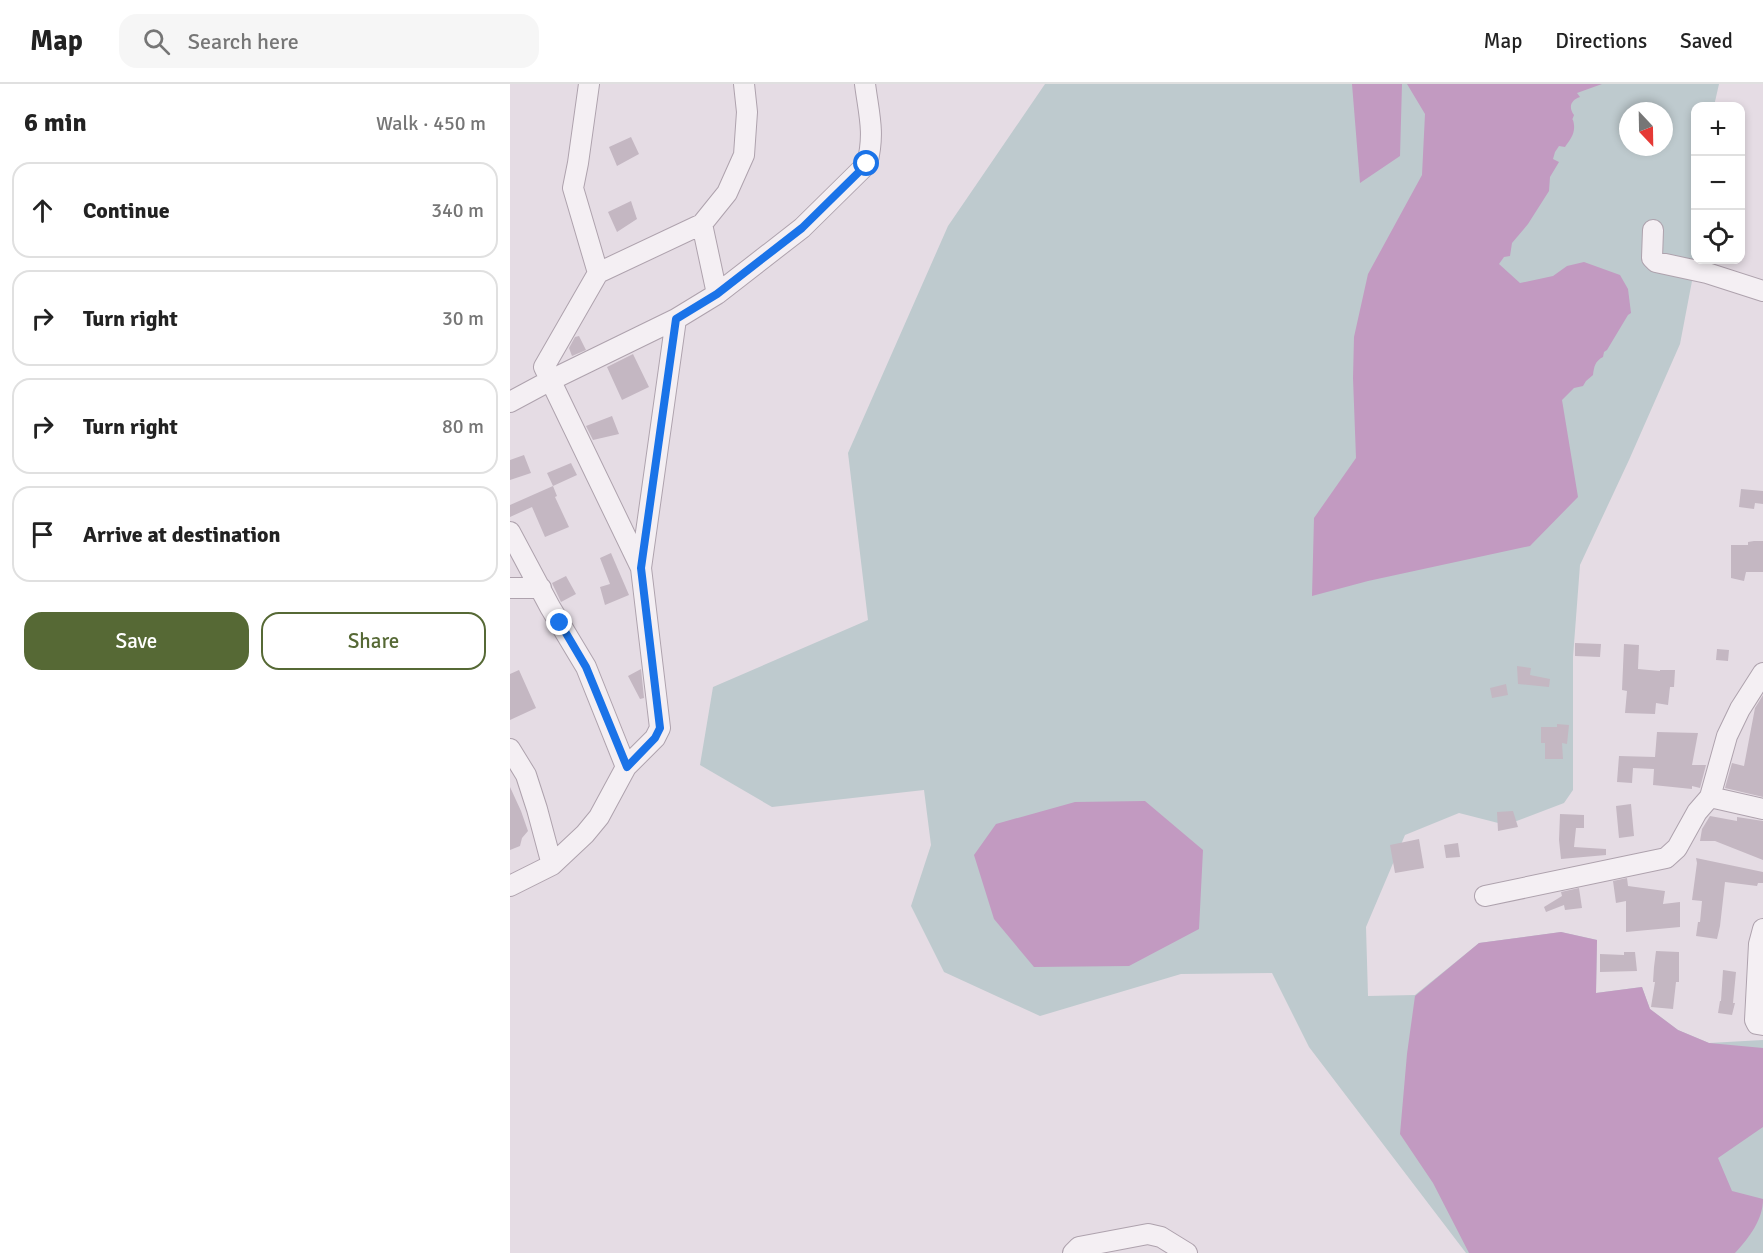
<!DOCTYPE html>
<meta charset="utf-8">
<style>
:root{--surface:#fff;--page:#f6f6f6;--text:#222;--muted:#767676;--line:#e0e0e0;--accent:#566935}
body{margin:0;font-family:Signika,sans-serif;background:var(--page);color:var(--text)}
.controls{position:absolute;right:18px;top:18px;display:grid;overflow:hidden;border-radius:12px;box-shadow:0 3px 9px #0003}
.controls button{width:54px;height:54px;display:grid;place-items:center;padding:0;border:0;border-bottom:2px solid var(--line);background:var(--surface);color:var(--text);font:30px sans-serif}
.compass{position:absolute;left:1109px;top:18px;width:54px;height:54px;border-radius:50%;background:var(--surface);box-shadow:0 3px 9px #0003;rotate:158deg}
.stop{position:absolute;width:18px;height:18px;margin:-14px;border:4px solid #1a73e8;border-radius:50%;background:#fff}
.stop.end{background:#1a73e8;border-color:#fff;box-shadow:0 2px 6px #0008}
.list{margin:0;padding:0;list-style:none}
h2{display:flex;justify-content:space-between;align-items:center;height:78px;margin:0;padding:0 24px;font-size:26px}
h2 small{font-size:20px;font-weight:400;color:var(--muted)}
.list li{display:grid;grid-template-columns:39px 1fr auto;gap:18px;align-items:center;box-sizing:border-box;height:96px;margin:0 12px 12px;padding:0 12px;border:2px solid var(--line);border-radius:18px}
.list b{display:block;font-size:22px;white-space:nowrap}
.list em{font-size:20px;font-style:normal;color:var(--muted)}
.actions{display:flex;gap:12px;padding:18px 24px}
.actions a{flex:1;padding:14px 0;border:2px solid var(--accent);border-radius:18px;text-align:center;font-size:21px;color:var(--accent)}
.actions .main{background:var(--accent);color:#fff}
.icon{flex:none;width:33px;height:33px;fill:none;stroke:currentColor;stroke-width:2;stroke-linecap:round;stroke-linejoin:round}
.map{position:relative;flex:none;width:1253px;height:1169px;overflow:hidden}
header{display:flex;align-items:center;gap:36px;box-sizing:border-box;height:84px;padding:0 30px;background:var(--surface);border-bottom:2px solid var(--line)}
header strong{font-size:28px}
nav{display:flex;gap:33px;margin-inline-start:auto;font-size:21px}
.search{width:420px;height:54px;background:var(--page);display:flex;align-items:center;gap:15px;box-sizing:border-box;padding:0 21px;border-radius:18px;color:var(--muted);font-size:22px}
main{display:flex}
aside{flex:1;background:var(--surface)}
.map>svg:first-child{display:block}
.green{fill:#becace;fill-rule:evenodd}
.water{fill:#c29ac1}
.building{fill:#c4b7c2}
.lines{fill:none;stroke-linecap:round;stroke-linejoin:round}
.minor-casing{stroke:#aea2ad;stroke-width:22}
.minor{stroke:#f4eff3;stroke-width:20}
.route{stroke:#1a73e8;stroke-width:8}
</style>
<header>
<strong>Map</strong>
<div class="search"><svg class="icon" aria-label="search" viewBox="0 0 24 24"><circle cx="10" cy="10" r="6"/><path d="M15 15l6 6"/></svg>Search here</div>
<nav><a>Map</a><a>Directions</a><a>Saved</a></nav>
</header>
<main>
<aside>
<h2>6 min<small>Walk · 450 m</small></h2>
<ul class="list">
<li><svg class="icon" aria-label="ahead" viewBox="0 0 24 24"><path d="M12 20V5M6 11l6-6 6 6"/></svg><div><b>Continue</b></div><em>340 m</em></li>
<li><svg class="icon" aria-label="right" viewBox="0 0 24 24"><path d="M7 20v-9h11M14 6l5 5-5 5"/></svg><div><b>Turn right</b></div><em>30 m</em></li>
<li><svg class="icon" aria-label="right" viewBox="0 0 24 24"><path d="M7 20v-9h11M14 6l5 5-5 5"/></svg><div><b>Turn right</b></div><em>80 m</em></li>
<li><svg class="icon" aria-label="arrive" viewBox="0 0 24 24"><path d="M6 21V4h12l-3 4 3 4H6"/></svg><div><b>Arrive at destination</b></div></li>
</ul>
<div class="actions"><a class="main">Save</a><a>Share</a></div>
</aside>
<div class="map">
<svg width="1253" height="1169" viewBox="0 0 1253 1169">
<rect width="100%" height="100%" fill="#e5dce4"/>
<path class="green" d="M 535,0 L 1209,0 L 1204,22 L 1186,22 L 1186,176 L 1170,260 L 1119,376 L 1070,481 L 1063,573 L 1063,706 L 1054,719 L 996,741 L 949,729 L 895,751 L 856,843 L 858,912 L 905,911 L 969,859 L 1051,848 L 1087,856 L 1086,909 L 1132,903 L 1140,925 L 1168,946 L 1199,959 L 1253,956 L 1253,1169 L 956,1169 L 799,963 L 762,889 L 671,890 L 530,932 L 434,888 L 401,822 L 421,761 L 414,706 L 262,723 L 190,681 L 203,603 L 358,536 L 338,369 L 438,142 ZM 1118,27 L 1154,27 L 1154,63 L 1118,63 Z"/>
<path class="water" d="M 842,0 L 892,0 L 890,72 L 850,99 Z
M 897,0 L 1092,0 L 1067,9 L 1070,13 C 1061,16 1058,23 1064,31 C 1061,39 1063,32 1064,41 C 1065,50 1060,56 1055,63 L 1049,62 L 1045,68 L 1043,75 L 1049,78 L 1040,93 L 1039,107 L 1018,140 L 1002,159 L 1000,172 L 994,173 L 989,180 L 1010,199 L 1043,192 L 1057,182 L 1074,178 L 1110,191 L 1118,205 L 1121,229 L 1118,231 L 1097,266 L 1094,268 L 1093,273 C 1085,277 1084,283 1083,291 L 1076,297 L 1073,302 L 1064,304 L 1052,316 L 1068,413 L 1020,462 L 858,497 L 802,512 L 804,434 L 846,374 L 843,294 L 844,253 L 858,190 L 912,91 L 915,30 Z
M 635,717 L 693,766 L 689,845 L 619,882 L 524,883 L 484,835 L 464,771 L 486,740 L 565,718 Z
M 1051,848 L 1087,856 L 1086,909 L 1132,903 L 1140,925 L 1168,946 L 1199,959 L 1253,964 L 1253,1043 L 1208,1074 L 1222,1107 L 1253,1115 C 1253,1136 1239,1154 1225,1169 L 959,1169 L 923,1099 L 890,1050 L 897,970 L 905,912 L 969,859 Z"/>
<path class="building" d="M 121,53 L 129,70 L 107,82 L 99,63 Z
M 121,117 L 127,135 L 107,148 L 98,128 Z
M 69,252 L 76,266 L 62,272 L 59,264 L 65,253 Z
M 123,270 L 139,303 L 112,316 L 97,283 Z
M 102,332 L 109,350 L 83,356 L 76,342 Z
M 14,371 L 21,389 L 0,396 L 0,376 Z
M 61,379 L 67,391 L 43,402 L 37,389 Z
M 43,402 L 47,412 L 45,413 L 59,443 L 35,453 L 22,423 L 0,433 L 0,421 Z
M 1231,405 L 1253,407 L 1253,420 L 1245,419 L 1244,425 L 1229,423 Z
M 1244,457 L 1253,457 L 1253,488 L 1236,488 L 1234,497 L 1221,494 L 1221,461 L 1238,461 L 1238,458 Z
M 101,469 L 119,511 L 95,521 L 90,503 L 100,500 L 90,474 Z
M 56,492 L 66,510 L 51,518 L 42,499 Z
M 1065,559 L 1091,560 L 1090,573 L 1065,572 Z
M 1114,560 L 1129,561 L 1128,585 L 1150,587 L 1150,586 L 1165,586 L 1164,603 L 1160,603 L 1158,621 L 1146,619 L 1145,630 L 1115,629 L 1117,607 L 1112,606 Z
M 1207,565 L 1219,566 L 1218,577 L 1206,576 Z
M 1007,582 L 1021,584 L 1020,591 L 1040,595 L 1039,603 L 1008,600 Z
M 131,585 L 134,614 L 130,615 L 118,592 Z
M 9,586 L 26,624 L 0,636 L 0,590 Z
M 996,600 L 998,611 L 982,614 L 980,604 Z
M 1253,611 L 1253,713 L 1215,704 L 1222,679 L 1234,682 L 1245,624 Z
M 1047,640 L 1059,641 L 1057,660 L 1052,659 L 1053,675 L 1035,675 L 1035,659 L 1031,659 L 1031,643 L 1047,643 Z
M 1147,648 L 1188,649 L 1182,681 L 1196,681 L 1190,704 L 1182,702 L 1182,705 L 1143,701 L 1144,685 L 1123,684 L 1122,699 L 1107,698 L 1109,672 L 1145,673 Z
M 0,703 L 11,727 L 18,747 L 12,754 L 10,762 L 0,766 Z
M 1121,720 L 1124,752 L 1109,754 L 1106,722 Z
M 1003,727 L 1008,743 L 988,747 L 987,728 Z
M 1050,730 L 1074,731 L 1074,744 L 1066,744 L 1064,763 L 1096,765 L 1096,771 L 1051,775 L 1049,756 Z
M 1200,732 L 1227,737 L 1227,733 L 1253,737 L 1253,776 L 1205,757 L 1190,757 L 1192,745 Z
M 909,755 L 914,784 L 885,789 L 880,761 Z
M 948,759 L 950,773 L 936,774 L 934,761 Z
M 1186,774 L 1253,788 L 1253,799 L 1248,799 L 1247,802 L 1215,798 L 1210,842 L 1207,855 L 1186,852 L 1188,838 L 1190,838 L 1192,817 L 1182,816 L 1187,779 Z
M 1117,794 L 1118,802 L 1155,807 L 1153,820 L 1170,818 L 1170,843 L 1116,848 L 1116,817 L 1106,819 L 1103,797 Z
M 1069,804 L 1072,824 L 1055,826 L 1054,821 L 1036,828 L 1034,823 L 1052,812 L 1051,808 Z
M 1146,867 L 1169,868 L 1169,898 L 1166,898 L 1163,925 L 1141,923 L 1145,898 L 1143,898 L 1144,883 Z
M 1114,868 L 1125,868 L 1127,887 L 1090,888 L 1090,870 L 1114,871 Z
M 1213,886 L 1226,888 L 1223,919 L 1225,919 L 1222,931 L 1208,929 L 1210,917 L 1211,917 Z"/>
<g class="lines">
<defs>
<path id="minor" d="M 79,0 L 68,79 L 63,104 L 88,189
M 192,140 L 207,210
M 1143,146 L 1142,174 L 1146,178 L 1197,189 L 1253,207
M 0,318 L 41,296 L 166,235 L 207,210 L 292,144 L 357,80 C 365,49 359,31 355,0
M 0,448 L 40,523 L 76,583 L 116,683 L 89,733 L 75,750 L 42,781 L 0,802
M 131,484 L 34,283 L 88,189 L 192,140 L 217,109 L 234,71 L 237,28 L 234,0
M 0,504 L 31,504
M 0,665 L 16,691 L 27,725 L 42,781
M 116,683 L 145,654 L 150,644 L 131,484 L 166,235
M 1200,713 L 1253,725
M 975,812 L 1156,774 L 1167,764 L 1187,728 L 1200,713 L 1217,652 L 1230,625 L 1253,589
M 1253,845 L 1249,860 L 1245,936 L 1247,940 L 1253,941
M 563,1169 L 569,1163 L 638,1150 L 651,1153 L 677,1169"/>
</defs>
<use href="#minor" class="minor-casing"/>
<use href="#minor" class="minor"/>
</g>
<g class="lines">
<path class="route" d="M 50,539 L 76,583 L 117,683 L 145,654 L 150,644 L 131,484 L 166,235 L 207,210 L 292,144 L 357,80"/>
</g>
</svg>
<div class="controls">
<button>+</button>
<button>−</button>
<button><svg class="icon" aria-label="locate" viewBox="0 0 24 24"><circle cx="12" cy="12" r="6"/><path d="M12 2v4M12 18v4M2 12h4M18 12h4"/></svg></button>
</div>
<svg class="compass" viewBox="-18 -18 36 36"><path d="M0-13l5 13h-10z" fill="#e53935"/><path d="M0 13l5-13h-10z" fill="#767676"/></svg>
<div class="stop" style="left:357px;top:80px"></div>
<div class="stop end" style="left:50px;top:539px"></div>
</div>
</main>
